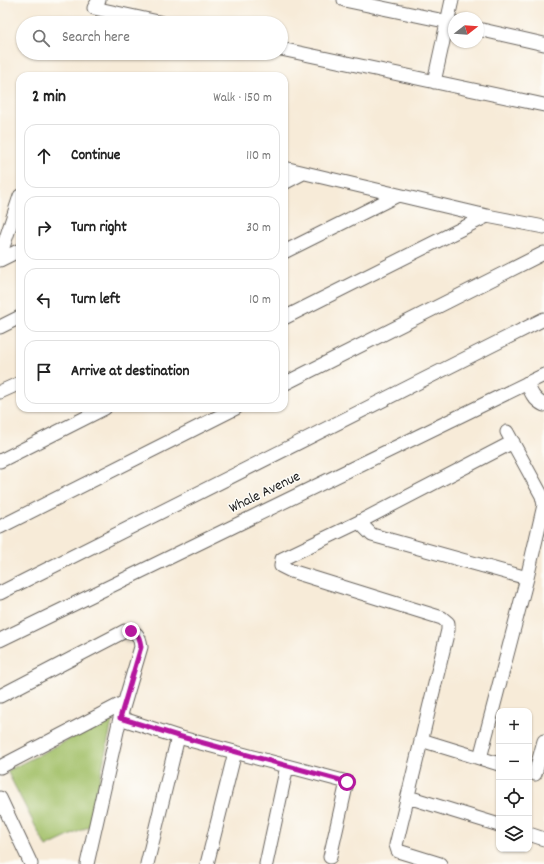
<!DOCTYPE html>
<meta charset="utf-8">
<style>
:root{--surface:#fff;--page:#f2f2f2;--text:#222;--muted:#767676;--line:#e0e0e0}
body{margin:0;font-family:Dekko,sans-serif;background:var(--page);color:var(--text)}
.controls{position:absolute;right:12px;bottom:12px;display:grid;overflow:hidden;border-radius:8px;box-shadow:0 1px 3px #0004}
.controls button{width:36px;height:36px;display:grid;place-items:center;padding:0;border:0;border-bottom:1px solid var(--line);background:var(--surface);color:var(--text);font:20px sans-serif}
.compass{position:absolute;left:448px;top:12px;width:36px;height:36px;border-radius:50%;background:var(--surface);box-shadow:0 1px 3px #0004;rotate:73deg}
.stop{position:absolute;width:12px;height:12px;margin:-9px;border:3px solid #b5179e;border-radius:50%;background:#fff}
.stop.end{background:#b5179e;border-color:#fff;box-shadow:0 1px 4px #0008}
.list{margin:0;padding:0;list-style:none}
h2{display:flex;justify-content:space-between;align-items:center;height:52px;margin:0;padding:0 16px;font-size:17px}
h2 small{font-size:13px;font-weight:400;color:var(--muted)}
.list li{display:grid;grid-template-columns:26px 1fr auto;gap:12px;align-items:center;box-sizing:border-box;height:64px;margin:0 8px 8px;padding:0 8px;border:1px solid var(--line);border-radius:12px}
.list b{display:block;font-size:15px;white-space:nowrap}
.list em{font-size:13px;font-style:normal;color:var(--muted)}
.icon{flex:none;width:22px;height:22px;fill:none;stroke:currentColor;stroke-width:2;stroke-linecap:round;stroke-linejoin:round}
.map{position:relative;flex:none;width:544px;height:864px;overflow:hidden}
.search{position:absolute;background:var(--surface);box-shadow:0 1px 3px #0004;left:16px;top:16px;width:272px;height:44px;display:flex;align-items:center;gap:10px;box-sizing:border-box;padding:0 14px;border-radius:22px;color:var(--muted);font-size:15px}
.panel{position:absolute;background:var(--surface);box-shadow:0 1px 3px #0004;left:16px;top:72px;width:272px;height:340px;border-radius:12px}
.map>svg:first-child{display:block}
.green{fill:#a2c068;stroke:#5f6e42}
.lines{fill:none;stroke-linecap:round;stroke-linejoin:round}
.minor-casing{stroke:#69645e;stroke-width:15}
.minor{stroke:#fff;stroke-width:13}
.route{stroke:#b5179e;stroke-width:5}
.labels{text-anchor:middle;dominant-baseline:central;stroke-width:3;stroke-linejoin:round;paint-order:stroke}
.street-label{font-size:15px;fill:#1c1c1c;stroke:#fdfcf7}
</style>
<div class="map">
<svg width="544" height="864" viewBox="0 0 544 864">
<rect width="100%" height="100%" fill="#fdfcf7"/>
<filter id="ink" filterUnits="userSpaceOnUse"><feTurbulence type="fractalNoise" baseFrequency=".025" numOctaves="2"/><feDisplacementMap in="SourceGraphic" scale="8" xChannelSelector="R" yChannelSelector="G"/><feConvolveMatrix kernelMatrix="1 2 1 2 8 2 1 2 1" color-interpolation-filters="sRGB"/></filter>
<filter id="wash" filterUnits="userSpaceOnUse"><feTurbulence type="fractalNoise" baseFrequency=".012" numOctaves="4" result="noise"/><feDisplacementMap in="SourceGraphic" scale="16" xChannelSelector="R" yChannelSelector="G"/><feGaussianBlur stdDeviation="0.9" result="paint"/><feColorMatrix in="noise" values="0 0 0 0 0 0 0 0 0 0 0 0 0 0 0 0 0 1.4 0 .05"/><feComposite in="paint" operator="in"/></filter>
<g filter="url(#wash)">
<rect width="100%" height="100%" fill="#f7ebd8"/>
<path class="green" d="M 113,717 L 90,826 L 46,847 L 7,771 Z"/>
</g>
<g filter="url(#ink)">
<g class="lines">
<defs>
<path id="minor" d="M 99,0 L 94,8 L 163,23
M 344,0 L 454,23
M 478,29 L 544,44
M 281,49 L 544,105
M 434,82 L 452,0
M 284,168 L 487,216 L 544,227
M 284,183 L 303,173
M 284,252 L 398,195
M 0,256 L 20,196
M 0,260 L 20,250
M 284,318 L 487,216
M 0,327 L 20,317
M 527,383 C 531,393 534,400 544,405
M 284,384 L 544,253
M 0,392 L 20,383
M 0,461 L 105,408
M 359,522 L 372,535 L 527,578
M 0,527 L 236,408
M 0,593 L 544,319
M 0,640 L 544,375
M 0,696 L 125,631 C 136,630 140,636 141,647 L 120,718 L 87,864
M 120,718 L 178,737 L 347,782 L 330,857
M 421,740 L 499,764
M 480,758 L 527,578 L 544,505 L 542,496 L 507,432
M 0,767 L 123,703
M 535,774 L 544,741
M 408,797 L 499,825
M 0,798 L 31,864
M 529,834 L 544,839
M 147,864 L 178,737
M 207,864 L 235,752
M 266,864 L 287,766
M 440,864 L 398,851 L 396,845 L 448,630 L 448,623 L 442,618 L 291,571 L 281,566 L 282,559 L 359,522 L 513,442"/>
</defs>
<use href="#minor" class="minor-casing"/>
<use href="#minor" class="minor"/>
</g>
</g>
<g class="lines" filter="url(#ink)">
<path class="route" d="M 131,631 C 139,634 140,639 141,647 L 120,718 L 178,736 L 347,782"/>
</g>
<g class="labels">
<g class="street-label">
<text transform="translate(265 493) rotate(-26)">Whale Avenue</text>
</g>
</g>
</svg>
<div class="controls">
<button>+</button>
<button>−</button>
<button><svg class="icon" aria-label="locate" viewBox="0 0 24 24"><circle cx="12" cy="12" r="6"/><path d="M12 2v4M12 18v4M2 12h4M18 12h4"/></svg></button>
<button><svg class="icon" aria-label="layers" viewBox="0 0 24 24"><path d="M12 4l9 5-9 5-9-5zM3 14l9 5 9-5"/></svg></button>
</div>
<svg class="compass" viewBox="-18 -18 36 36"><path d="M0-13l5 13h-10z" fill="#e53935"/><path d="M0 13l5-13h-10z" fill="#767676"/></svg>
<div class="stop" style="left:347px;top:782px"></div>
<div class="stop end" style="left:131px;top:631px"></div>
<div class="search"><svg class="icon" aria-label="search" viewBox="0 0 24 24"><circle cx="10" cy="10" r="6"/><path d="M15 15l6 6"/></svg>Search here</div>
<section class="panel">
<h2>2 min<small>Walk · 150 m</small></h2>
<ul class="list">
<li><svg class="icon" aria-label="ahead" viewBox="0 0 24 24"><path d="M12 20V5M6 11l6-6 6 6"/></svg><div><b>Continue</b></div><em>110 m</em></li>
<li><svg class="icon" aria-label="right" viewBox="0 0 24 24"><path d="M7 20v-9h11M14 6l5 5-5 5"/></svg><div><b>Turn right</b></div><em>30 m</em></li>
<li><svg class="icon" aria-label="left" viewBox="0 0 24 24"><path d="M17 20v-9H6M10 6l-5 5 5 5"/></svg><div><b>Turn left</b></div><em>10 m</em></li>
<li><svg class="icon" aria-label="arrive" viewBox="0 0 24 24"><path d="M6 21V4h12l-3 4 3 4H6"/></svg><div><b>Arrive at destination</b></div></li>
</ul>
</section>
</div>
